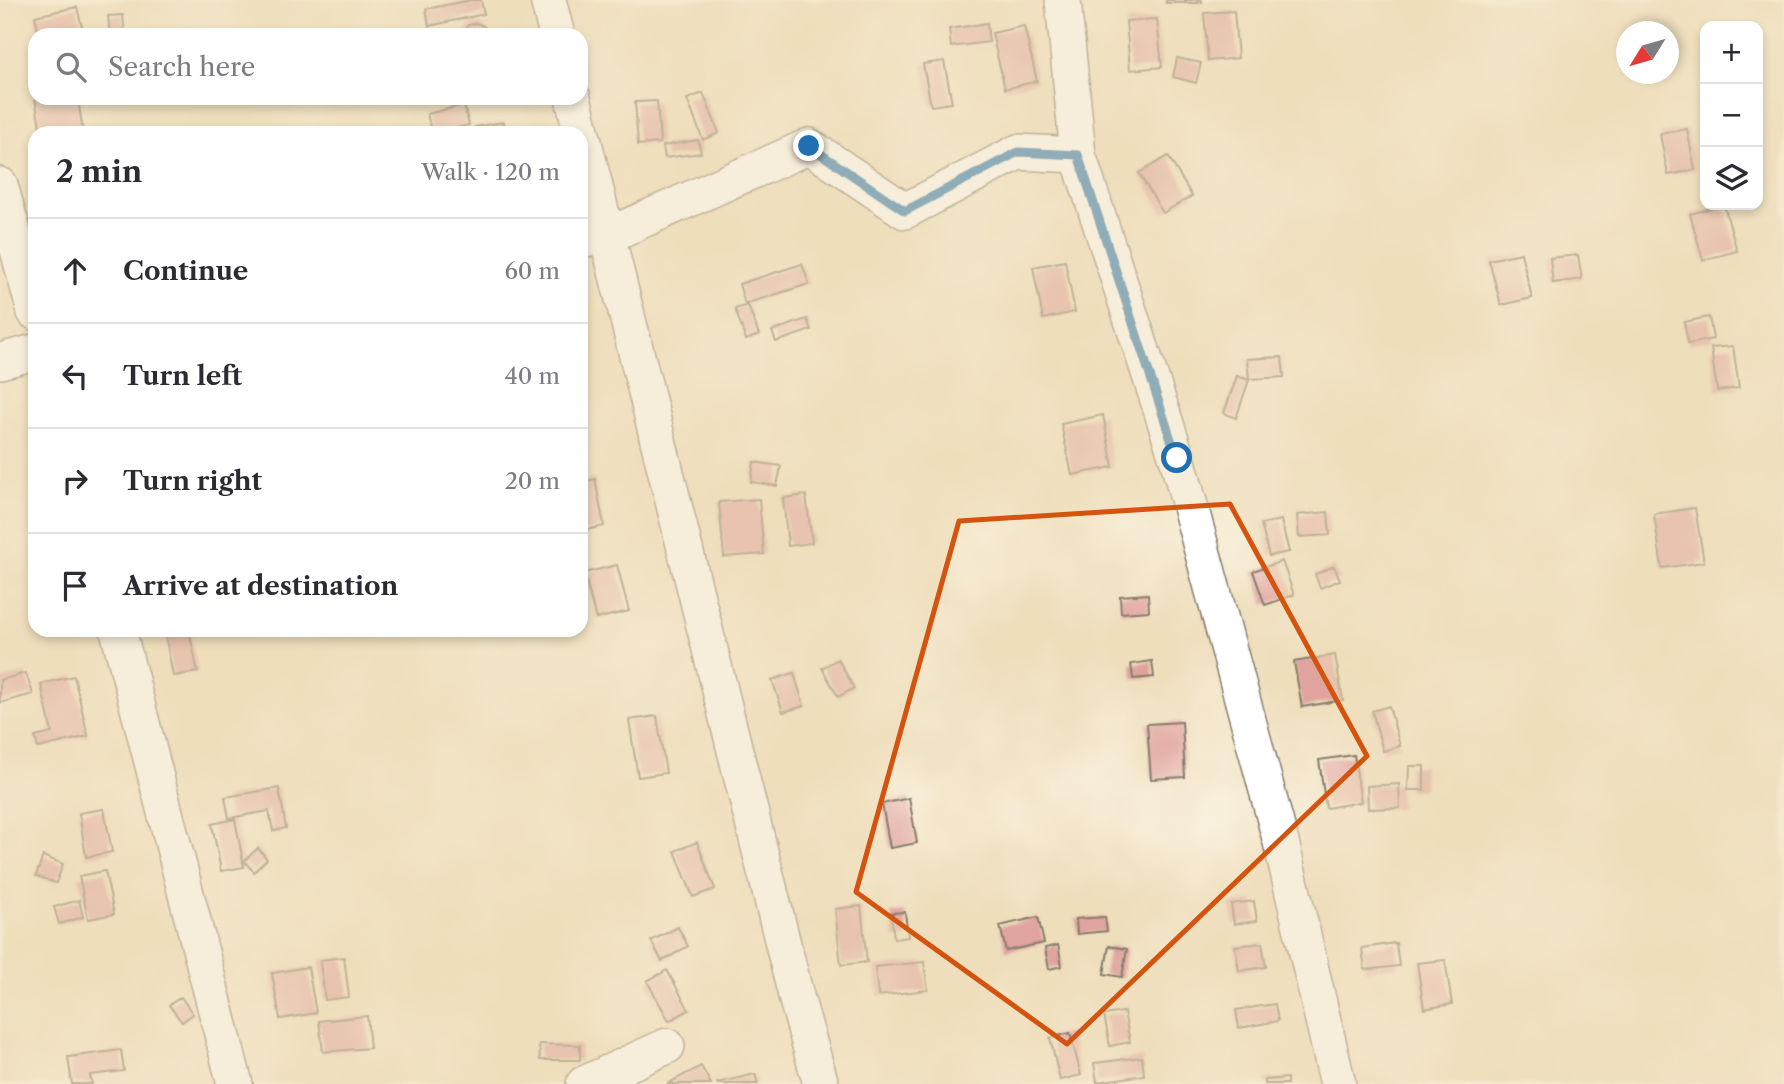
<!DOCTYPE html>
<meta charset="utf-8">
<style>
:root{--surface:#fff;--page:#f7f7f7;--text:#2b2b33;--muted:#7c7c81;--line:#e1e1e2}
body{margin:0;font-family:"Libre Caslon Text",serif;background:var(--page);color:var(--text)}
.controls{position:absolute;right:21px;top:21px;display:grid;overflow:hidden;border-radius:14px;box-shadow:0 4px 10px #0003}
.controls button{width:63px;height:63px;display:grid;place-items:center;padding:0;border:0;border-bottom:2px solid var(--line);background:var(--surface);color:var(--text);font:35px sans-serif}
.compass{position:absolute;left:1616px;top:21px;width:63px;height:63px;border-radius:50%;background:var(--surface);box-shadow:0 4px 10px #0003;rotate:233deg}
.stop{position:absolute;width:21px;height:21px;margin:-16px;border:5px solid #1f6fb2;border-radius:50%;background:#fff}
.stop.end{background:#1f6fb2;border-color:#fff;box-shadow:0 2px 7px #0008}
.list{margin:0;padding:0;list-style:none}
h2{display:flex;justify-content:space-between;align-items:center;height:91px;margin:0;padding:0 28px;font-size:30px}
h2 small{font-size:23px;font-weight:400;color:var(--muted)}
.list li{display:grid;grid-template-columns:46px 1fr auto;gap:21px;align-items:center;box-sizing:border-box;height:105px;padding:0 28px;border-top:2px solid var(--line)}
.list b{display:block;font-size:26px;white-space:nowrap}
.list em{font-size:23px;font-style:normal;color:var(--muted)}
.icon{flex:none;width:38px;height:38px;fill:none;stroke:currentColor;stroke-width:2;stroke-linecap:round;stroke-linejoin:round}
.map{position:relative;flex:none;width:1784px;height:1084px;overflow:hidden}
.search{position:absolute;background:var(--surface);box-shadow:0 4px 10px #0003;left:28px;top:28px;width:560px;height:77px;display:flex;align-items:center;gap:18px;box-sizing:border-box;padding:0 24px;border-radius:21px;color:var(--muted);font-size:26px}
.panel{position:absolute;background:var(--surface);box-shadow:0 4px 10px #0003;left:28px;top:126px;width:560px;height:511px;border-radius:21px}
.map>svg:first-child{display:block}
.building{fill:#e0a39e}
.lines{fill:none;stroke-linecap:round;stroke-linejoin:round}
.street-casing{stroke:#857d6c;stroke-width:38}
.street{stroke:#fff;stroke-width:35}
.route{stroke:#1f6fb2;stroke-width:9}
.marked{fill:none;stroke:#d4530e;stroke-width:5;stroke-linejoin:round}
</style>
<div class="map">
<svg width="1784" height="1084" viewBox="0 0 1784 1084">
<rect width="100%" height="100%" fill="#fcf5e5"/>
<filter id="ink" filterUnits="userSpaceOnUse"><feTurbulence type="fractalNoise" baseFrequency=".0143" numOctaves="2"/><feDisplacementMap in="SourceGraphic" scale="14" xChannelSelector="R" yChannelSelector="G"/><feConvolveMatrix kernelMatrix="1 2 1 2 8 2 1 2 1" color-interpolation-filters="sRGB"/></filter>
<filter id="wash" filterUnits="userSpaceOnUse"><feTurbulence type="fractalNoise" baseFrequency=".00686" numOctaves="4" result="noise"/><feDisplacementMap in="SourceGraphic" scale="28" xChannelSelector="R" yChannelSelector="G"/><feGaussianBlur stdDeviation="1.57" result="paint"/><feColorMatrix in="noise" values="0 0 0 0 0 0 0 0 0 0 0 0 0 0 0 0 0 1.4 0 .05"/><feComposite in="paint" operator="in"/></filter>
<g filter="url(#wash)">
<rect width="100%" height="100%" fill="#eedebc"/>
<g id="blocks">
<path class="building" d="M 471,0 L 481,0 L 484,14 L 429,26 L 426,9 Z
M 1166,0 L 1202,0 L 1202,3 L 1166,3 Z
M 77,7 L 84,35 L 39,35 L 35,16 Z
M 1234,11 L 1238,58 L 1208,61 L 1204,13 Z
M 123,15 L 125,35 L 110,35 L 108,16 Z
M 1157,19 L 1162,67 L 1130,70 L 1126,21 Z
M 476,23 L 484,26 L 489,35 L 463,35 L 468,25 Z
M 987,23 L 989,42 L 951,47 L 949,29 Z
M 1024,26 L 1037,81 L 1005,89 L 992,33 Z
M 1177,58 L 1201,63 L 1196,83 L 1173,77 Z
M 944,61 L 952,103 L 931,106 L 923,64 Z
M 703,93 L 719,133 L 703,140 L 687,99 Z
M 35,98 L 78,98 L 83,133 L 41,133 Z
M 657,101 L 660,143 L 638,145 L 635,102 Z
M 464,105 L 469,125 L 432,133 L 427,114 Z
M 504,122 L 506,133 L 477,133 L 475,127 Z
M 1687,129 L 1695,170 L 1668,175 L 1660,134 Z
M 698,140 L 701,153 L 665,158 L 663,146 Z
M 1168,156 L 1192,196 L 1163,213 L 1139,173 Z
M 1724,205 L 1737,251 L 1703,260 L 1690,214 Z
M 1521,253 L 1532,298 L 1501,305 L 1489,260 Z
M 1578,255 L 1582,279 L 1553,283 L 1550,258 Z
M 1065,261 L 1075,312 L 1043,319 L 1033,267 Z
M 802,264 L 809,284 L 745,304 L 739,284 Z
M 748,305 L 759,335 L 746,340 L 735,309 Z
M 1709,317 L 1713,339 L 1688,344 L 1684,322 Z
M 807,319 L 811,330 L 776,342 L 772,331 Z
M 1733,346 L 1739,388 L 1717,391 L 1711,348 Z
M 1282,357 L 1284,377 L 1249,379 L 1247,359 Z
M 1237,376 L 1249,380 L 1236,418 L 1224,413 Z
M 1103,415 L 1113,467 L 1072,475 L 1061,424 Z
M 754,462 L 781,466 L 777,486 L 751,482 Z
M 595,479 L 604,526 L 581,531 L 581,482 Z
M 806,495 L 812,543 L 788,546 L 783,498 Z
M 759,499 L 764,554 L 724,557 L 719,502 Z
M 1695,508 L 1704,562 L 1662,568 L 1654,514 Z
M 1328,512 L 1330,535 L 1299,537 L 1297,515 Z
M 1281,520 L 1289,552 L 1269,556 L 1261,524 Z
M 1282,561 L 1294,595 L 1265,605 L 1253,571 Z
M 617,565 L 629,611 L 596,619 L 584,573 Z
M 1334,566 L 1340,580 L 1320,588 L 1315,574 Z
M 1148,594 L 1149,611 L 1121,613 L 1120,596 Z
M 189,630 L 198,672 L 173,676 L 165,634 Z
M 1335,655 L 1343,700 L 1302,707 L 1294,662 Z
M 838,659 L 854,688 L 838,697 L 822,668 Z
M 1152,661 L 1154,677 L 1133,679 L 1131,664 Z
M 26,673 L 33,694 L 0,703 L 0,680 Z
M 794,673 L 804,706 L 783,712 L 772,680 Z
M 74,676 L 88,736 L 38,748 L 35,737 L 52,733 L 41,684 Z
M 1389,706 L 1400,746 L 1383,751 L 1372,711 Z
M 657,716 L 666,773 L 638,777 L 629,720 Z
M 1182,722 L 1185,777 L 1151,779 L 1147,724 Z
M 1354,755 L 1361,802 L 1326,808 L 1319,760 Z
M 1409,766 L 1424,766 L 1424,790 L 1408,790 Z
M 1399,784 L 1400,808 L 1368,809 L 1367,786 Z
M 279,788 L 286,828 L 273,831 L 269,811 L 229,818 L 225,797 Z
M 909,798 L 917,843 L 890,848 L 882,804 Z
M 104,809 L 112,852 L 86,857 L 79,813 Z
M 235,819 L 244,867 L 221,871 L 212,824 Z
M 697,842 L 715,889 L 693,897 L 675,851 Z
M 258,848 L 267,859 L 254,872 L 244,861 Z
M 43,856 L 63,864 L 56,883 L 36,876 Z
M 105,871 L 114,914 L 88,919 L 79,876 Z
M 79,900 L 83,917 L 59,924 L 54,907 Z
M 1254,901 L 1257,921 L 1234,924 L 1231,904 Z
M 861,906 L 867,962 L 841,965 L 835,909 Z
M 905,912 L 908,937 L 894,939 L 891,913 Z
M 1038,917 L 1044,943 L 1006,951 L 1000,926 Z
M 1105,917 L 1107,931 L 1077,934 L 1076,919 Z
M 678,927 L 688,946 L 662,961 L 651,941 Z
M 1262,943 L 1266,967 L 1239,971 L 1235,946 Z
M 1396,943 L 1399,966 L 1365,970 L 1362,948 Z
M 1058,945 L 1062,966 L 1049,969 L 1045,948 Z
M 1109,946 L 1127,949 L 1122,977 L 1104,974 Z
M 344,957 L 349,997 L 325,1000 L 320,960 Z
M 1445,960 L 1452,1004 L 1424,1009 L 1417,963 Z
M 924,962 L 928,990 L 878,996 L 875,967 Z
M 308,967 L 316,1013 L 280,1019 L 272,973 Z
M 667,970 L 689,1010 L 669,1021 L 647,981 Z
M 181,997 L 193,1014 L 182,1022 L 169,1005 Z
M 1275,1004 L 1278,1021 L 1239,1028 L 1236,1010 Z
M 1124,1012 L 1130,1042 L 1110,1046 L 1104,1015 Z
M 367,1016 L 370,1048 L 323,1052 L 319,1021 Z
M 1070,1033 L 1081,1075 L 1060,1080 L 1050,1038 Z
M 539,1044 L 580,1045 L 580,1060 L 540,1060 Z
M 121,1050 L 124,1071 L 90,1075 L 92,1084 L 72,1084 L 68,1057 Z
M 1142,1057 L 1144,1075 L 1097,1082 L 1094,1063 Z
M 701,1066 L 711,1084 L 667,1084 Z
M 755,1074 L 758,1084 L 718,1084 L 717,1083 Z
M 1287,1078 L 1287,1084 L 1265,1084 L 1265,1080 Z"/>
</g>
</g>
<g filter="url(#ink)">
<use href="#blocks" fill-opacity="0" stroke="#857d6c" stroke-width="2"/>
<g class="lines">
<defs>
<path id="street" d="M 548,0 L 557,35
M 1063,0 L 1078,155 L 1177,458 L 1281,842 L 1338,1084
M 573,98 L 797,1000 L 821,1084
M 0,185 L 35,312
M 581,240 L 609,235 L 809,146 L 905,211 L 1018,152 L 1078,155
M 0,361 L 35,352
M 118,630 L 235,1084
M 584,1084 L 667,1046"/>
</defs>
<use href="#street" class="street-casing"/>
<use href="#street" class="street"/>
</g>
</g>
<g class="lines" filter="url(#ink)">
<path class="route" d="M 809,146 L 905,211 L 1018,152 L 1078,155 L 1177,458"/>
</g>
<path d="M0 0H1784V1084H0ZM 1230,504 L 1367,756 L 1067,1044 L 856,892 L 959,521 Z" fill="#eedebc" fill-opacity=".55" fill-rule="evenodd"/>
<path class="marked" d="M 1230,504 L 1367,756 L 1067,1044 L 856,892 L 959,521 Z"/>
</svg>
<div class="controls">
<button>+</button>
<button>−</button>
<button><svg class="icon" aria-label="layers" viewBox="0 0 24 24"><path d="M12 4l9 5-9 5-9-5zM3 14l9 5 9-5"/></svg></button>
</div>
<svg class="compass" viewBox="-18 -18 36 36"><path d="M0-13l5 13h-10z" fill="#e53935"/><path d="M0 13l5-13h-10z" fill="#7c7c81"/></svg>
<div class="stop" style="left:1177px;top:458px"></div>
<div class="stop end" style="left:809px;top:146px"></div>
<div class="search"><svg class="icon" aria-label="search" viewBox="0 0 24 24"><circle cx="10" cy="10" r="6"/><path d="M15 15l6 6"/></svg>Search here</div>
<section class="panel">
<h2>2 min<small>Walk · 120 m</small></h2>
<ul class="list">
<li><svg class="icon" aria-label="ahead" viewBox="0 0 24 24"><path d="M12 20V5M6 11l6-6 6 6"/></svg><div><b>Continue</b></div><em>60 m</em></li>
<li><svg class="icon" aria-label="left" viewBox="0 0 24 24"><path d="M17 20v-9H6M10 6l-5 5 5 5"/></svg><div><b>Turn left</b></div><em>40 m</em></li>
<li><svg class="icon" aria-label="right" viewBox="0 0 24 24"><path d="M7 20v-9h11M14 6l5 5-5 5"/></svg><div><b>Turn right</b></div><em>20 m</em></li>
<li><svg class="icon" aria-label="arrive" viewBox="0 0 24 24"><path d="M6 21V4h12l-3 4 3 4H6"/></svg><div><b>Arrive at destination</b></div></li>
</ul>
</section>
</div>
